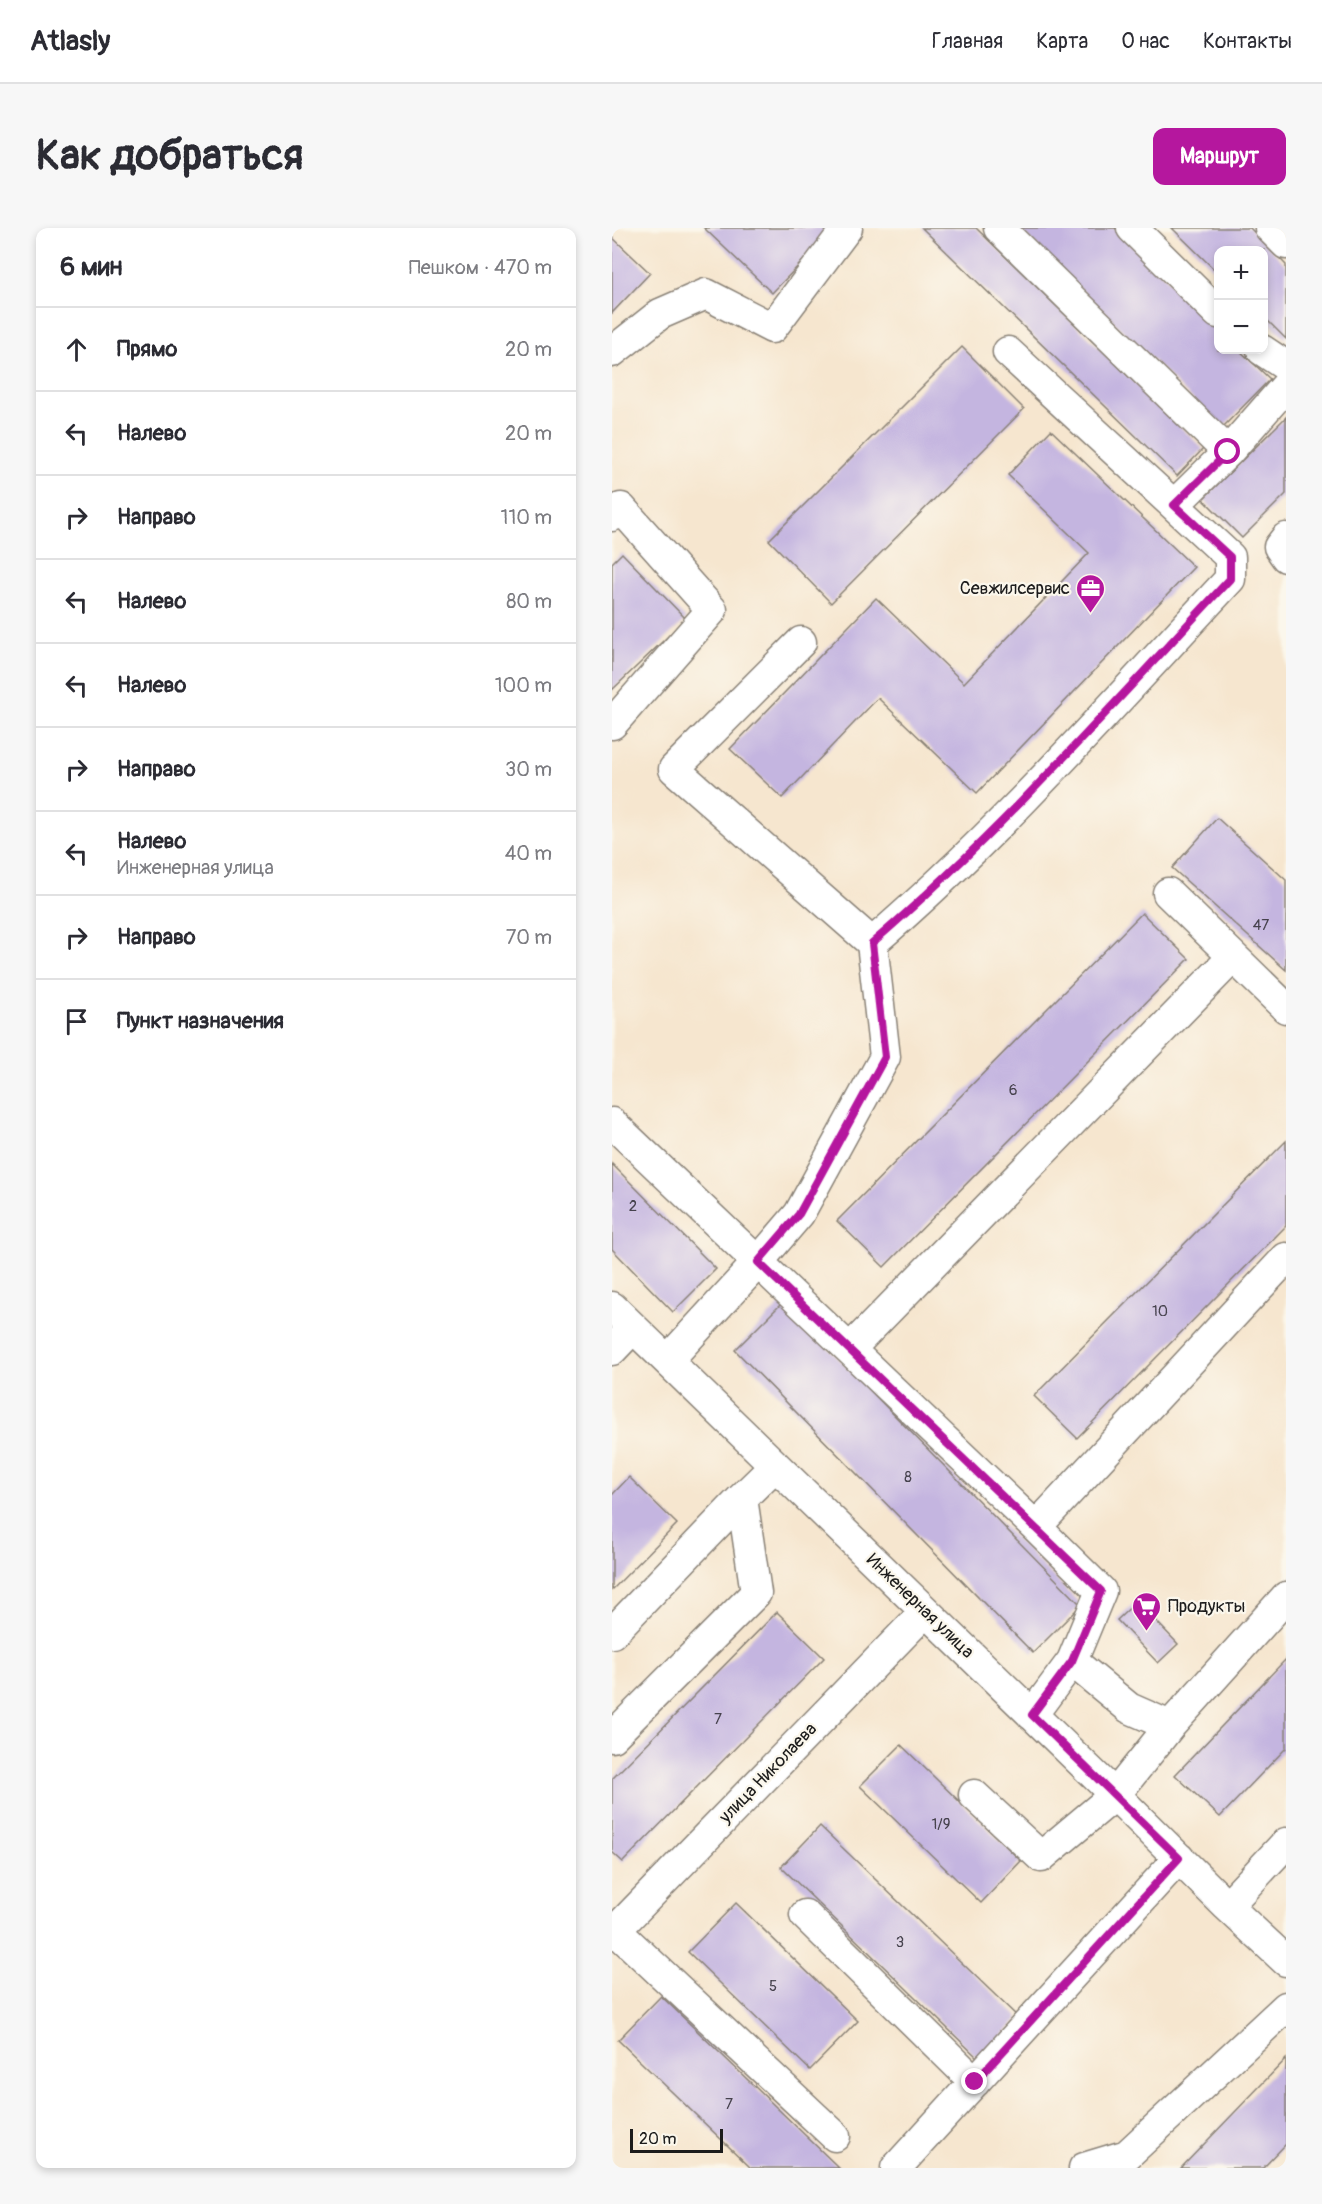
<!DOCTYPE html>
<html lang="ru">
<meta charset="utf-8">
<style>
:root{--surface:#fff;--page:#f7f7f7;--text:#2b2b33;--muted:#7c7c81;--line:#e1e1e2;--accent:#b5179e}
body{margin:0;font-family:Pangolin,sans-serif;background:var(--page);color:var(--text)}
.controls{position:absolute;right:18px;top:18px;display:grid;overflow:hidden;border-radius:12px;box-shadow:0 3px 9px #0003}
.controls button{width:54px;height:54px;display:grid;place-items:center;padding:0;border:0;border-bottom:2px solid var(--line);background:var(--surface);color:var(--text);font:30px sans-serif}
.scale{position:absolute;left:18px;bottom:15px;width:93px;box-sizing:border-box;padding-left:6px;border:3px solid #1c1c1c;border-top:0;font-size:16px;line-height:21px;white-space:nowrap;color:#1c1c1c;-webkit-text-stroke:4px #fbf7ec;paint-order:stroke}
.stop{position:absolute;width:18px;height:18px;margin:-14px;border:4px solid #b5179e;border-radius:50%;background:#fff}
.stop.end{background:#b5179e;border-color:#fff;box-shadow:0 2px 6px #0008}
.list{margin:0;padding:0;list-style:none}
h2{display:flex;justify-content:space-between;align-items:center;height:78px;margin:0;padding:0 24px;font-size:26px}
h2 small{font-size:20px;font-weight:400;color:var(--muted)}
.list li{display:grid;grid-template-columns:39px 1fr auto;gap:18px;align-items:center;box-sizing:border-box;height:84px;padding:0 24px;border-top:2px solid var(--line)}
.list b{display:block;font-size:22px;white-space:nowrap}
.list p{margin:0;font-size:20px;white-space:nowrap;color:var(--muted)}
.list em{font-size:20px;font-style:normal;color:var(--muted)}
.icon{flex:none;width:33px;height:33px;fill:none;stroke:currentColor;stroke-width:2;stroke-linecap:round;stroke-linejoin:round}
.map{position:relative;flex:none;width:674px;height:1940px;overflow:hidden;border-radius:12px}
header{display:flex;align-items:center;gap:36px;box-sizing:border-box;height:84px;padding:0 30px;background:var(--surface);border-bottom:2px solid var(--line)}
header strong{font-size:28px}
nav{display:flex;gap:33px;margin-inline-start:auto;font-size:21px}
.intro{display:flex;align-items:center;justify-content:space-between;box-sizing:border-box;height:144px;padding:0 36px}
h1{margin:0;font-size:42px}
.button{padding:15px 27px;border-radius:12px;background:var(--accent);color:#fff;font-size:21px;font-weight:700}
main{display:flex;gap:36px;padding:0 36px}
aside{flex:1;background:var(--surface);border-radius:12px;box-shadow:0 3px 9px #0003}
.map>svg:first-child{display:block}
.building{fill:#c4b5e0}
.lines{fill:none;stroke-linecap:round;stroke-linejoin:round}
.minor-casing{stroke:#898176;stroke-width:33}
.minor{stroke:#fff;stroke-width:30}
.route{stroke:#b5179e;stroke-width:8}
.labels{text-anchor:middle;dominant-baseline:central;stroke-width:4.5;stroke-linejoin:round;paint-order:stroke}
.number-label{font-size:15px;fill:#46424d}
.poi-label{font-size:18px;fill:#1c1c1c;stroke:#fbf7ec;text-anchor:end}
.street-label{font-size:18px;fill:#1c1c1c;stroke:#fbf7ec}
</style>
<header>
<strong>Atlasly</strong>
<nav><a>Главная</a><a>Карта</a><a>О нас</a><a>Контакты</a></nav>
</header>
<div class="intro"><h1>Как добраться</h1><a class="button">Маршрут</a></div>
<main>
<aside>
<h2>6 мин<small>Пешком · 470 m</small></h2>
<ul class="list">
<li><svg class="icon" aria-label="ahead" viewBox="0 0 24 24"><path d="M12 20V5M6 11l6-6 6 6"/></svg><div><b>Прямо</b></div><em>20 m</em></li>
<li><svg class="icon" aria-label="left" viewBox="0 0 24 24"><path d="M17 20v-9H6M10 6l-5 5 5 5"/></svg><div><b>Налево</b></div><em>20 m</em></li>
<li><svg class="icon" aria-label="right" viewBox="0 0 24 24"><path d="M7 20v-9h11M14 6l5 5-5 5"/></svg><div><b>Направо</b></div><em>110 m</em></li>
<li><svg class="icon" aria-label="left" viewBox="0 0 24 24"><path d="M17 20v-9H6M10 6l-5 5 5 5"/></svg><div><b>Налево</b></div><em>80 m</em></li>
<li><svg class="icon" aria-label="left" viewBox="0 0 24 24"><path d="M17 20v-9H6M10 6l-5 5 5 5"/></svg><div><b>Налево</b></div><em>100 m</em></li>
<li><svg class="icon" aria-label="right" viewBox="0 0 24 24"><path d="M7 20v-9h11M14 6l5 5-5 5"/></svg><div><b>Направо</b></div><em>30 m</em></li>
<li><svg class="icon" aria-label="left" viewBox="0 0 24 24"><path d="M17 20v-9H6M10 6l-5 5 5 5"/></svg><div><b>Налево</b><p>Инженерная улица</p></div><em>40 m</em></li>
<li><svg class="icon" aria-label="right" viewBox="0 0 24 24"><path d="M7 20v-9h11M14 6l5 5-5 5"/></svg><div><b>Направо</b></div><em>70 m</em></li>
<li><svg class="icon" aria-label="arrive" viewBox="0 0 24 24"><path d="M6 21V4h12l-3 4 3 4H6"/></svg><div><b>Пункт назначения</b></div></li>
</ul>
</aside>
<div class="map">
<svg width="674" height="1940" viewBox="0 0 674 1940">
<rect width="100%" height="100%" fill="#fbf7ec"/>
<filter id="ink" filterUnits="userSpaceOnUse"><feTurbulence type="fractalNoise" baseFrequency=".0167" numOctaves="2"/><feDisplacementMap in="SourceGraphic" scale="12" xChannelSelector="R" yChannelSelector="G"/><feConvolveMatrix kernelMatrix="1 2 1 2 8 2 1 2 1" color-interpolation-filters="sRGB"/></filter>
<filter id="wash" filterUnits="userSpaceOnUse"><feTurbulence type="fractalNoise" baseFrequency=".008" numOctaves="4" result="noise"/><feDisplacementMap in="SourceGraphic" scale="24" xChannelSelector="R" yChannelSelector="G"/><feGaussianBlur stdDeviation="1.35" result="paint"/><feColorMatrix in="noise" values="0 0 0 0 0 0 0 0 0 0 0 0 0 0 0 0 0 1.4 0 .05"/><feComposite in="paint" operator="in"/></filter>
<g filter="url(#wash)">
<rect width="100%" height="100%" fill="#f6e6cf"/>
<g id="blocks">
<path class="building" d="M 92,0 L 214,0 L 219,4 L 160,65 Z
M 310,0 L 364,0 L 591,221 L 565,248 Z
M 406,0 L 503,0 L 606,101 L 606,122 L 627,122 L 658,151 L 610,200 Z
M 560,0 L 638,0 L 674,37 L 674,111 L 652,89 L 652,22 L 606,22 L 606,45 Z
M 0,9 L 38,45 L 0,85 Z
M 350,119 L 412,181 L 219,375 L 157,312 Z
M 674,189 L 674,266 L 630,310 L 591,271 Z
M 439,202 L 582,339 L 365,565 L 266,470 L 170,570 L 118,521 L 264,370 L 352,455 L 477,325 L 396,247 Z
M 10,325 L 74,391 L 0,462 L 0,335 Z
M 605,590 L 674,652 L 674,742 L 560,640 Z
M 530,685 L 577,731 L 272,1039 L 225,993 Z
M 674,913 L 674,998 L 465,1210 L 422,1168 Z
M 0,936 L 104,1041 L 61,1084 L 0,1021 Z
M 171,1074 L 469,1377 L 421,1425 L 123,1122 Z
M 17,1249 L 65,1296 L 0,1362 L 0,1267 Z
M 525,1373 L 566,1416 L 546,1435 L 505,1392 Z
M 165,1384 L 212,1430 L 11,1634 L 0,1624 L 0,1551 Z
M 674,1431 L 674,1520 L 608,1589 L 563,1547 Z
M 289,1517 L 409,1633 L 369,1675 L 248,1558 Z
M 208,1598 L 407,1790 L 367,1831 L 169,1639 Z
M 124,1675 L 246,1793 L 198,1842 L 76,1724 Z
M 49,1768 L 227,1940 L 139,1940 L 6,1812 Z
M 674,1831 L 674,1916 L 651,1940 L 569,1940 Z"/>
</g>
</g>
<g filter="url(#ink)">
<use href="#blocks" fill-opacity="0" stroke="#898176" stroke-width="1.5"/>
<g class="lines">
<defs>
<path id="minor" d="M 387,0 L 616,224
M 520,0 L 606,85
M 658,0 L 674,16
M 650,122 L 674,138
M 0,124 L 48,86 L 94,66 L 160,100 L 235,0
M 562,277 L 616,224 L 674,158
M 0,288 L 9,280 L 100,382 L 0,496
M 674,310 L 667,319 L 674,329
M 556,665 L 674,780
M 260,715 C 389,604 502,475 618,351 L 618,329 L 396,124
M 0,895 L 424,1299 L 489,1363 L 460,1433 L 420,1487
M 0,1079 L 503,1567 L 615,1678 L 674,1733
M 238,1121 L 621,729
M 0,1122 L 21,1100
M 56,1132 L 146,1034 L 187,986 L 273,829 L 260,715 L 62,541 L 189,414
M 424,1299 L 674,1030
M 0,1405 L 130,1270
M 460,1433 L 517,1480 L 558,1498
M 0,1509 L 144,1365 L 130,1270 L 163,1238
M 362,1567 L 429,1629 L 503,1567 L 558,1498 L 674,1369
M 615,1678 L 674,1615
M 193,1687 L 363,1854
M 0,1699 L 223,1908
M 0,1706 L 313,1384
M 284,1940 L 567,1630
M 472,1940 L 515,1927 L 674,1779"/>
</defs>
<use href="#minor" class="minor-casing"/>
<use href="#minor" class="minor"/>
</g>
</g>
<g class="lines" filter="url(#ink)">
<path class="route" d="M 363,1854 L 567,1630 L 420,1487 L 460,1433 L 489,1363 L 146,1034 L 187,986 L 273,829 L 260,715 C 389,604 502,475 618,351 L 618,329 L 562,277 L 616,224"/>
</g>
<defs>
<symbol id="office-pin" viewBox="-11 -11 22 30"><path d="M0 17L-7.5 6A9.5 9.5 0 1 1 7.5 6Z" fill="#b5179e" stroke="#fbf7ec"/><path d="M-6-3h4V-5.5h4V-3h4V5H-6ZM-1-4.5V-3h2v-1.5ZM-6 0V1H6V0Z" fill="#fff"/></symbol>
<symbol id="supermarket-pin" viewBox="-11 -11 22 30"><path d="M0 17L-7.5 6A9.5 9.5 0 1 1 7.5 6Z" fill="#b5179e" stroke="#fbf7ec"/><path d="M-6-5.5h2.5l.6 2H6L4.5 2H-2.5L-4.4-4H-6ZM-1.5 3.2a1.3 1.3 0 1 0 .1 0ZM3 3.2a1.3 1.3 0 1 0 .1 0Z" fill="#fff"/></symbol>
</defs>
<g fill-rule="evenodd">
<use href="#office-pin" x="462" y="344" width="33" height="45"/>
<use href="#supermarket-pin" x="518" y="1362" width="33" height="45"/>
</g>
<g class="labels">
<g class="number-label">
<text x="649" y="697">47</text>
<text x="401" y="862">6</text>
<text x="21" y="978">2</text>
<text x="548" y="1083">10</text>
<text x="296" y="1249">8</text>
<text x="106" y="1491">7</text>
<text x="329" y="1596">1/9</text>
<text x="288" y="1714">3</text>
<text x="161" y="1758">5</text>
<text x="117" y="1876">7</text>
</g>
<g class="poi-label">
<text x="458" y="360">Севжилсервис</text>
<text x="556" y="1378" text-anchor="start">Продукты</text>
</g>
<g class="street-label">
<text transform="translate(308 1378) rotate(44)">Инженерная улица</text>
<text transform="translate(156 1545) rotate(-46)">улица Николаева</text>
</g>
</g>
</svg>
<div class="controls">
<button>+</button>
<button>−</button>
</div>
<div class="scale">20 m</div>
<div class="stop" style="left:616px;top:224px"></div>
<div class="stop end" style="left:363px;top:1854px"></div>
</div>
</main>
